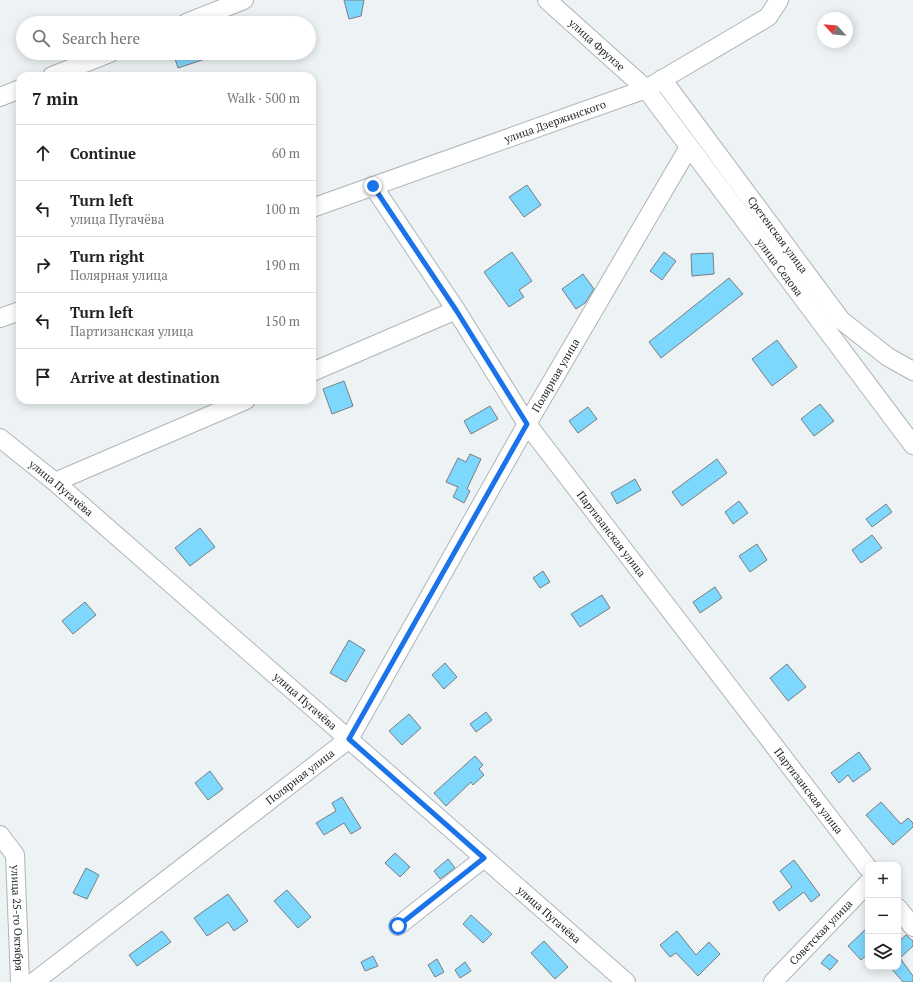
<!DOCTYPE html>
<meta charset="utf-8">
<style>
:root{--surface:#fff;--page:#f6f6f6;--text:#222;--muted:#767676;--line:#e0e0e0}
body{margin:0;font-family:"PT Serif",serif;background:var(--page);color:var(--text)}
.controls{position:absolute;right:12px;bottom:12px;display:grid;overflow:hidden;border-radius:8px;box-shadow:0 2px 10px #0003}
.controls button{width:36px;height:36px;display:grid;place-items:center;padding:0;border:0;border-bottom:1px solid var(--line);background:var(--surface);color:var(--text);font:20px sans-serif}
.compass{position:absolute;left:817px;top:12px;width:36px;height:36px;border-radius:50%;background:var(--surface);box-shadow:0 2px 10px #0003;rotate:296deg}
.stop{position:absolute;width:12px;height:12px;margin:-9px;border:3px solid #1a73e8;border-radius:50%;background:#fff}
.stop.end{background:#1a73e8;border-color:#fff;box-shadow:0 1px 4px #0008}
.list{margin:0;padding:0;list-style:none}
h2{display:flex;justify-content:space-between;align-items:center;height:52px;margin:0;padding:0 16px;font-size:17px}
h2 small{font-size:13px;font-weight:400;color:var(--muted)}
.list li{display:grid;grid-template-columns:26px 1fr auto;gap:12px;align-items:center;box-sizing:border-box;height:56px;padding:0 16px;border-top:1px solid var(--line)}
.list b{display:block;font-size:15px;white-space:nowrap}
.list p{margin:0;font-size:13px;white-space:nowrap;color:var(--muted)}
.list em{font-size:13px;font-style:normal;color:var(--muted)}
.icon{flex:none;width:22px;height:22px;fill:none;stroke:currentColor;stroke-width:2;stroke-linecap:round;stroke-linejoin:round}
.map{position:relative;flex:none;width:913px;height:982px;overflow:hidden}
.search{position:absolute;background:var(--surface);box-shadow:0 2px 10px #0003;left:16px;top:16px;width:300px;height:44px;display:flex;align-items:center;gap:10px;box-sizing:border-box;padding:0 14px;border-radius:22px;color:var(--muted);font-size:15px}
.panel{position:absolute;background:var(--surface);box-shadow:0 2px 10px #0003;left:16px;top:72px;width:300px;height:332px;border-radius:12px}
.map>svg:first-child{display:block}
.building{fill:#7ed7fd;stroke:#797e80}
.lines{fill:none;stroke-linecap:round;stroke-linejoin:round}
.minor-casing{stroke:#afb4b6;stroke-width:20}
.minor{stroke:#fff;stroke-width:18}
.route{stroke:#1a73e8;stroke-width:5}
.labels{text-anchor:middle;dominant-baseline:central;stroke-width:3;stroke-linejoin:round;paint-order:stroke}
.street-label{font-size:11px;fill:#1e2021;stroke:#edf2f5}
</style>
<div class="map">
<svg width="913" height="982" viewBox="0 0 913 982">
<rect width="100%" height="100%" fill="#edf2f5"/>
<path class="building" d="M 344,0 L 364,0 L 361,16 L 349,19 Z
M 185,53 L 216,53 L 217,55 L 178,68 L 174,56 Z
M 527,185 L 541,205 L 524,217 L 509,197 Z
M 512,252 L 532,281 L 519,290 L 524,297 L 509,307 L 484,272 Z
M 664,252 L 676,261 L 662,280 L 650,271 Z
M 713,253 L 714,274 L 692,276 L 691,254 Z
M 583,274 L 594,289 L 585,303 L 576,309 L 562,289 Z
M 729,278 L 743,294 L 661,358 L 649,342 Z
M 777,340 L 797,367 L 772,386 L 752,359 Z
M 344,381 L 353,406 L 332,414 L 323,389 Z
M 820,404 L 834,421 L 814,436 L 801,419 Z
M 490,406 L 498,419 L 471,434 L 464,421 Z
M 588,407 L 597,419 L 578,433 L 569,421 Z
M 470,454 L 481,459 L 467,489 L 470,491 L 464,503 L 453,497 L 458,487 L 446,482 L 458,458 L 466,462 Z
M 717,459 L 727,473 L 682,506 L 672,492 Z
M 635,479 L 641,490 L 617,504 L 611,493 Z
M 739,501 L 748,513 L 733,524 L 725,512 Z
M 886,504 L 892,512 L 872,527 L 866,519 Z
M 200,528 L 215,547 L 190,566 L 175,548 Z
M 872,535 L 882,548 L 861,563 L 852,550 Z
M 757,544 L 767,560 L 750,572 L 739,556 Z
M 543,571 L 550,582 L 540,588 L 533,578 Z
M 715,587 L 722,598 L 700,613 L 693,602 Z
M 602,595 L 610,608 L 580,627 L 571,614 Z
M 85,602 L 96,615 L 73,634 L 62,621 Z
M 349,640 L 365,650 L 346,682 L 330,673 Z
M 445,663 L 457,677 L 444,689 L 432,675 Z
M 787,664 L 806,687 L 788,701 L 770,678 Z
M 486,712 L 492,720 L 476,732 L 470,724 Z
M 409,714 L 421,728 L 402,745 L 389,731 Z
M 859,752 L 871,769 L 853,782 L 848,775 L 839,783 L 831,773 Z
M 475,756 L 483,765 L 479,769 L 484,775 L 473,785 L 471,782 L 446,806 L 434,793 Z
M 210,771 L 223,789 L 208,800 L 195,783 Z
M 342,797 L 361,828 L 351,834 L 344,823 L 324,835 L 316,823 L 336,811 L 332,803 Z
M 881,802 L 901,824 L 908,818 L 913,823 L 913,827 L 893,845 L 866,815 Z
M 395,853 L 410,867 L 400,877 L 385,863 Z
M 448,859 L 455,868 L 440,879 L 434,871 Z
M 794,860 L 820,895 L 811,902 L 804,892 L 779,911 L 773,902 L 792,887 L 780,871 Z
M 86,868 L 99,875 L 87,899 L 73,893 Z
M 287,890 L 311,917 L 298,928 L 274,901 Z
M 228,894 L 248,921 L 234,931 L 228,922 L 207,936 L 194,918 Z
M 471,915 L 492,934 L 483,943 L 463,924 Z
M 868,927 L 868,954 L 861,960 L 848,946 Z
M 162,931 L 171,942 L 137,966 L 129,955 Z
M 677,931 L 696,955 L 709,942 L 720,954 L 698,976 L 676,953 L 670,957 L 660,945 Z
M 906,935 L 913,941 L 913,946 L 900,958 L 913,976 L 913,982 L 903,982 L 890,967 L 898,967 L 898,942 Z
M 544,941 L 568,967 L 555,979 L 531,953 Z
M 829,954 L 838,961 L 830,970 L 821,963 Z
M 373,956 L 378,966 L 365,971 L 361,962 Z
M 437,959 L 444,972 L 435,977 L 428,965 Z
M 465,962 L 471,971 L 460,978 L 455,970 Z"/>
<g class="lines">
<defs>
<g id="minor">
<path id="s1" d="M 547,0 L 646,89 L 913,445"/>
<path d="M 186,23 L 244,0"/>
<path d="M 52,76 L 110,53"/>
<path id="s2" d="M 662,79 L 841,320 L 888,357 L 913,371"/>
<path d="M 0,97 L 20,89"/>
<path id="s3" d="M 373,186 L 456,310 L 527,424 L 868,868"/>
<path id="s4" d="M 312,208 L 646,89 L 768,17 L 779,0"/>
<path d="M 0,318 L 20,311"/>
<path d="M 312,372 L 456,310"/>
<path id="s5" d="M 0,438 L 55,482 L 626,982"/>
<path d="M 55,482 L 246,400"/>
<path id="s6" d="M 0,835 L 15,855 L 20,982"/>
<path d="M 898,908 L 913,927"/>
<path d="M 398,926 L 484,858"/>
<path id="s7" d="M 34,982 L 349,739 L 527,424 L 689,147"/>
<path id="s8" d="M 773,982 L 868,883"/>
</g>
</defs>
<use href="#minor" class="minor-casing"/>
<use href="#minor" class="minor"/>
</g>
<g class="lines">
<path class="route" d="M 373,186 L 456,310 L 527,424 L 349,739 L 484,858 L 398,926"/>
</g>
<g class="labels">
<g class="street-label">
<text stroke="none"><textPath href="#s1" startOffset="67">улица Фрунзе</textPath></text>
<text stroke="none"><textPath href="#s4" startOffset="258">улица Дзержинского</textPath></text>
<text stroke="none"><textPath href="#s2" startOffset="194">Сретенская улица</textPath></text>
<text stroke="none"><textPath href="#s1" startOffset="356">улица Седова</textPath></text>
<text stroke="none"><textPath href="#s7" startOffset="816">Полярная улица</textPath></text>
<text stroke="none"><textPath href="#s5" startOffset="79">улица Пугачёва</textPath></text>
<text stroke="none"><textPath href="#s3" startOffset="422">Партизанская улица</textPath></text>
<text stroke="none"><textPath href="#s5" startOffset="403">улица Пугачёва</textPath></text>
<text stroke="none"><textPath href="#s7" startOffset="336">Полярная улица</textPath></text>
<text stroke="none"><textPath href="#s3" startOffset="746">Партизанская улица</textPath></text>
<text stroke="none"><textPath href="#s5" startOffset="727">улица Пугачёва</textPath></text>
<text stroke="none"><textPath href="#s6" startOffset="88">улица 25-го Октября</textPath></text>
<text stroke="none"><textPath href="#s8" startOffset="69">Советская улица</textPath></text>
</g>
</g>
</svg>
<div class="controls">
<button>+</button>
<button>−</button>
<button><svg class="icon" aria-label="layers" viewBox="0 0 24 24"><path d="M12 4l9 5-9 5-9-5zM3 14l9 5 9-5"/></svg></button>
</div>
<svg class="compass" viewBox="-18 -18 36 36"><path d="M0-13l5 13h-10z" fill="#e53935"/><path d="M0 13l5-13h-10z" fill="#767676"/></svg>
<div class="stop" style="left:398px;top:926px"></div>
<div class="stop end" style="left:373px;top:186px"></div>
<div class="search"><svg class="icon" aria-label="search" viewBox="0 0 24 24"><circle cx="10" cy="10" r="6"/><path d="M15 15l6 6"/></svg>Search here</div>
<section class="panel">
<h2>7 min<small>Walk · 500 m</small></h2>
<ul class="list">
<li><svg class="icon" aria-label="ahead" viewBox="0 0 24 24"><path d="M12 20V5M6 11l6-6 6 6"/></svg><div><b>Continue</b></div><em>60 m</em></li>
<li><svg class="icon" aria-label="left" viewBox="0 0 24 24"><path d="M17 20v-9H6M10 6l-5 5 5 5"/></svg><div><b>Turn left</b><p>улица Пугачёва</p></div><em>100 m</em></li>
<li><svg class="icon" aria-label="right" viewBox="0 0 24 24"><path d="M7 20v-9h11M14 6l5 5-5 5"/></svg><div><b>Turn right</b><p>Полярная улица</p></div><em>190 m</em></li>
<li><svg class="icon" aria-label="left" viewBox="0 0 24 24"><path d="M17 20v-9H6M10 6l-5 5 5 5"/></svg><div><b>Turn left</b><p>Партизанская улица</p></div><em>150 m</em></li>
<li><svg class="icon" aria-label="arrive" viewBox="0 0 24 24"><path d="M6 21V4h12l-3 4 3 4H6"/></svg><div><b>Arrive at destination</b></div></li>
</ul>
</section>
</div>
